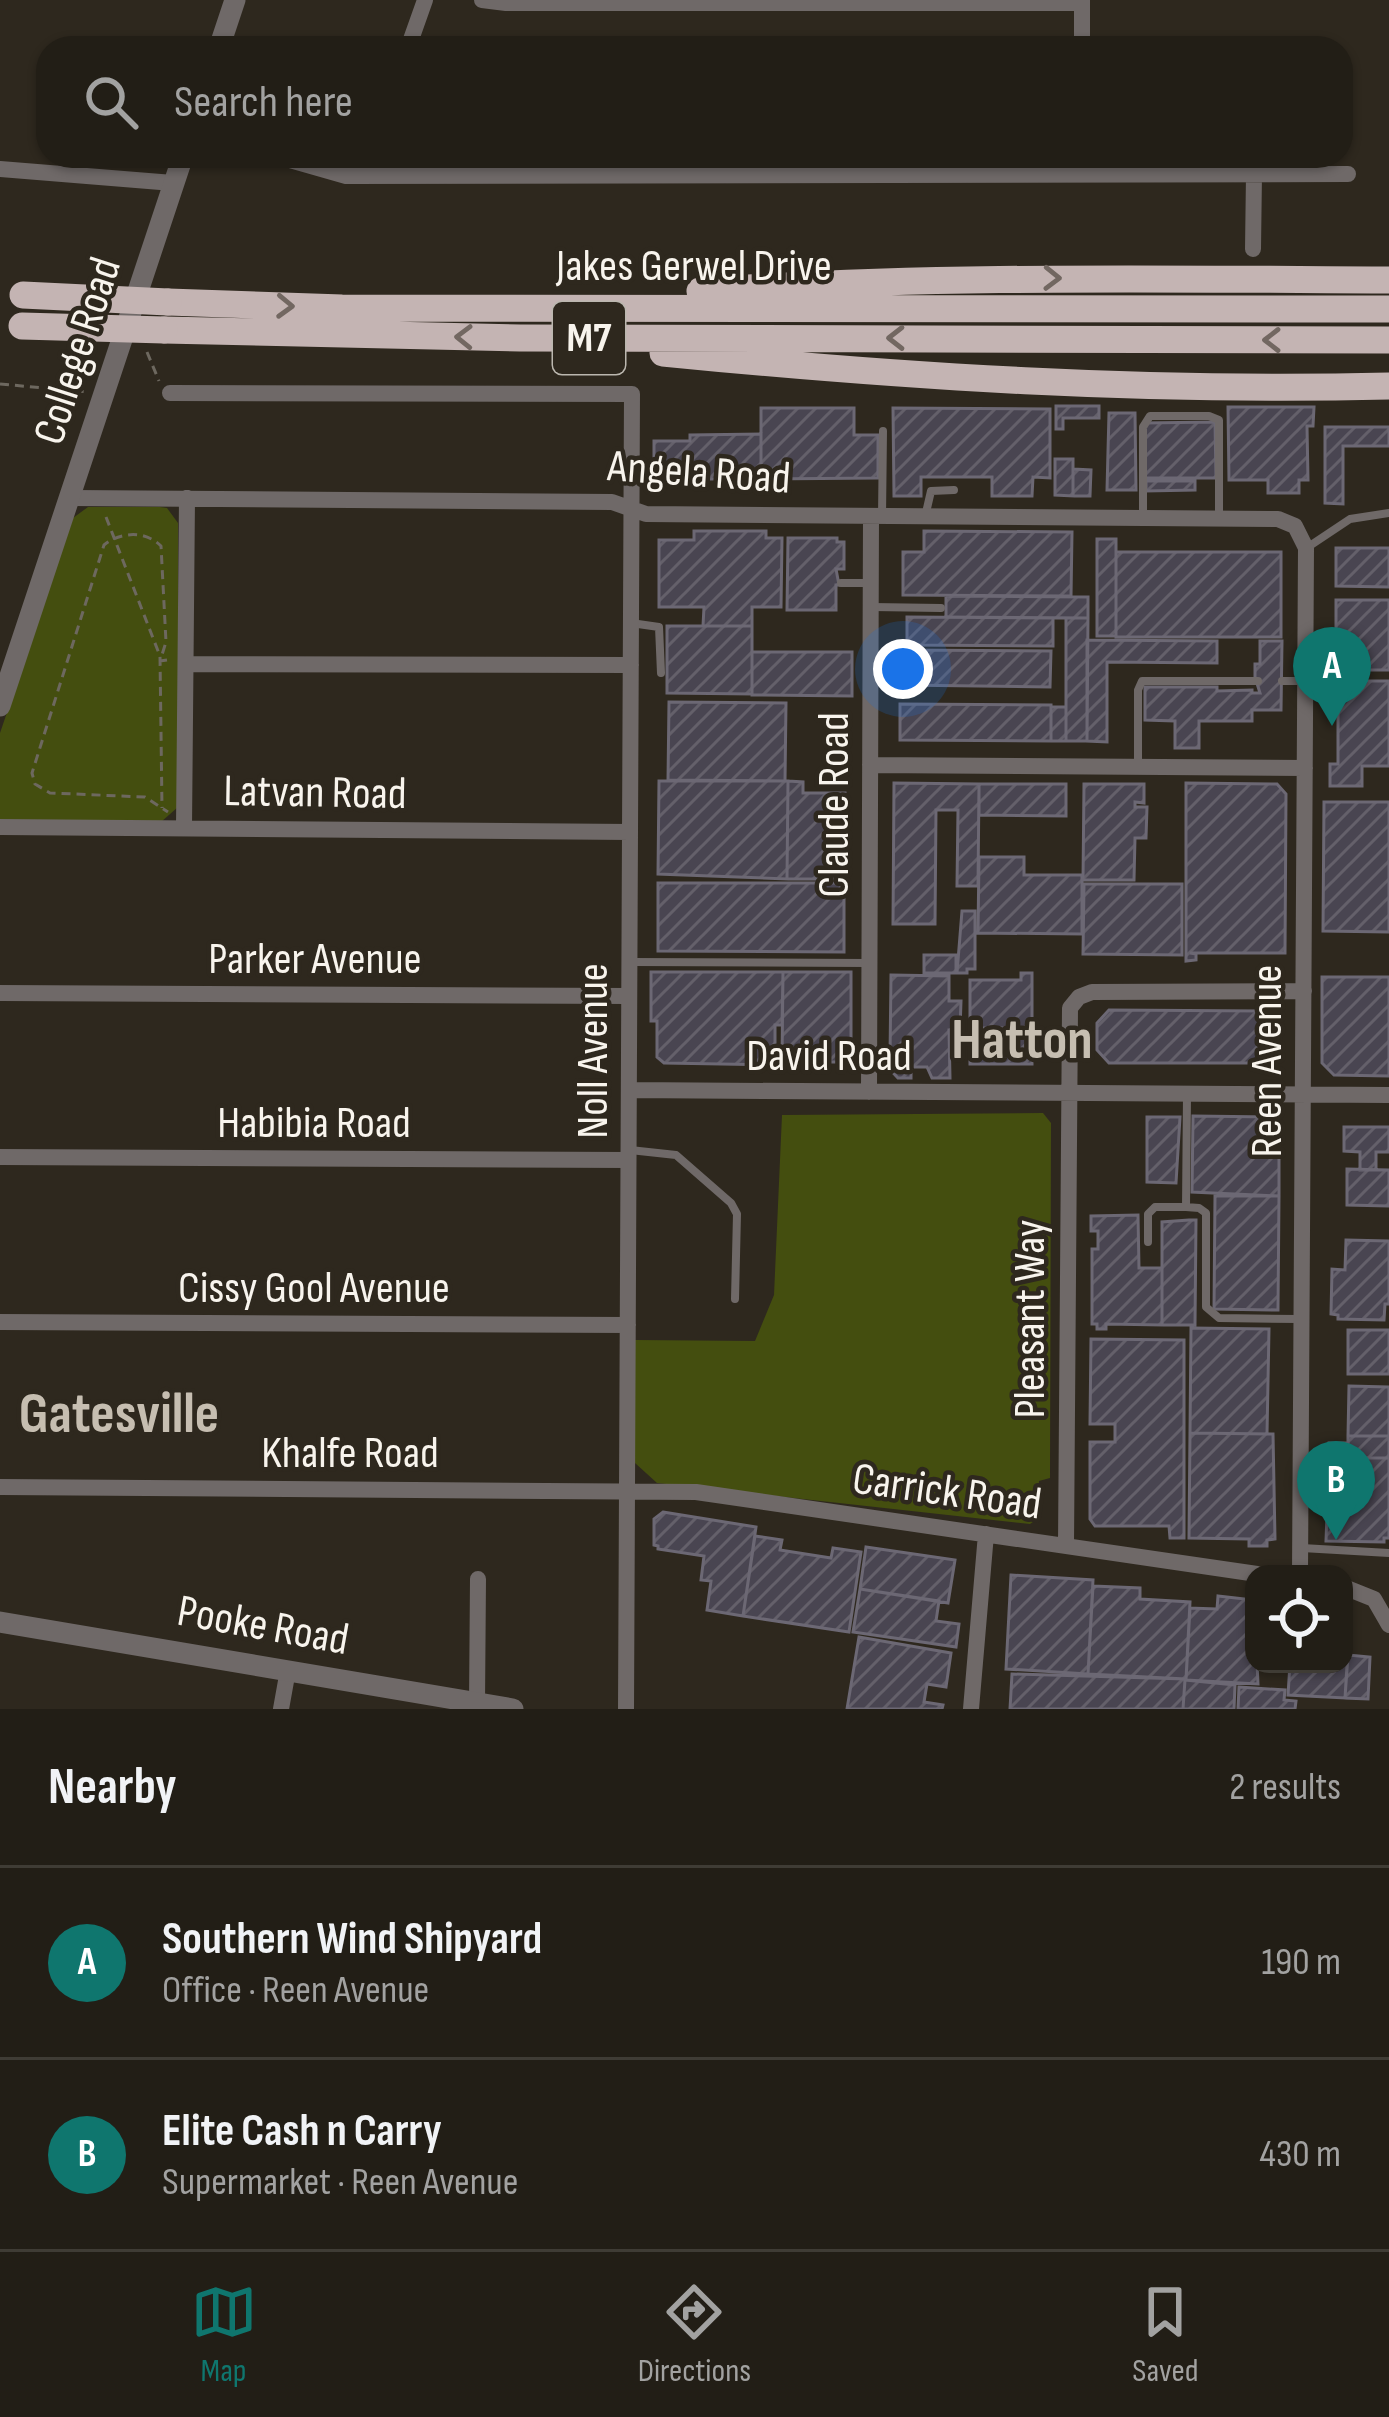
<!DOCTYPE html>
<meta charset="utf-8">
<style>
:root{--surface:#221e16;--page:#2e2b23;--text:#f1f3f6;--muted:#a2a2a1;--line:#3f3c35;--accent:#0f766e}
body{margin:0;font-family:"Sofia Sans Condensed",sans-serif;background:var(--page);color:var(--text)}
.controls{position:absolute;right:36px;bottom:36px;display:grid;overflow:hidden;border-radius:24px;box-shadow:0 3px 9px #0004}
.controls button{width:108px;height:108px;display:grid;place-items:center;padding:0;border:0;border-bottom:3px solid var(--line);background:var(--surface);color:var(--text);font:60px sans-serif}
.you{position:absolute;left:903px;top:669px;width:42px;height:42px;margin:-30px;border:9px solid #fff;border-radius:50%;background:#1a73e8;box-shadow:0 0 0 18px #1a73e833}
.badge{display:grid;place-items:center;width:78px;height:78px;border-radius:50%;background:var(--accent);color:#fff;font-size:39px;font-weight:700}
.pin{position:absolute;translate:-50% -99px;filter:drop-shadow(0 3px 6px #0008)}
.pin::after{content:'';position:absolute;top:63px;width:42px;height:36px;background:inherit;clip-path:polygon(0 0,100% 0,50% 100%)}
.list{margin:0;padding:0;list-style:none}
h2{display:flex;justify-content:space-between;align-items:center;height:156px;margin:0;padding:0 48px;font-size:51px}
h2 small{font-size:39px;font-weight:400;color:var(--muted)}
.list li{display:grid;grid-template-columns:78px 1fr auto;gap:36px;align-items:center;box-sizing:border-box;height:192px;padding:0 48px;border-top:3px solid var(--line)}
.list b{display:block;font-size:45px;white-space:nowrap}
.list p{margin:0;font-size:39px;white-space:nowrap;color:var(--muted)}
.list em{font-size:39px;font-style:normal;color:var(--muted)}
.icon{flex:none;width:66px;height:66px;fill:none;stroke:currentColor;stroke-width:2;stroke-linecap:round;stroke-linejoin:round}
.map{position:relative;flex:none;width:1389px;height:1709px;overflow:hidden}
.search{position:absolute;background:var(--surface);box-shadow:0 3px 9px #0004;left:36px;right:36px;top:36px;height:132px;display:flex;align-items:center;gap:30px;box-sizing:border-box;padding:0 42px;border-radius:36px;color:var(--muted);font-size:45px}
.sheet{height:540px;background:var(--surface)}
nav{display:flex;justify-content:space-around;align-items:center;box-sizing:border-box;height:168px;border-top:3px solid var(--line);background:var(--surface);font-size:33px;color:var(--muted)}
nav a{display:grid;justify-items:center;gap:6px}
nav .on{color:var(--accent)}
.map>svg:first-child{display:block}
.green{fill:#444e0f}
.building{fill:url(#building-hatch);stroke:#6c6874;stroke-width:3}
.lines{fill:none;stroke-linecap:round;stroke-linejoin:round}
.path{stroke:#6d685f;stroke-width:3;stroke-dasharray:9 6;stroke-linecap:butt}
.service{stroke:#6f6968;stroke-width:8}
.minor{stroke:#6f6968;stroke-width:16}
.tertiary{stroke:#6f6968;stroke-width:21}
.trunk{stroke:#c4b4b3;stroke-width:27}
.trunk-bridge{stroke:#c4b4b3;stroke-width:27}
.oneway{stroke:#726761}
.labels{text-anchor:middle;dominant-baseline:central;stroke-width:9;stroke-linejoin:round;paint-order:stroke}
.shield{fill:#2e281e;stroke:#bbb7af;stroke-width:3}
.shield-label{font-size:42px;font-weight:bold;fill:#f8f4ed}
.street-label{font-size:45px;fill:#f8f4ed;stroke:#2e281e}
.district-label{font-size:57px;font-weight:bold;fill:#c6beb1;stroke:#2e281e}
</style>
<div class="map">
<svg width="1389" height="1709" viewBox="0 0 1389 1709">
<defs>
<pattern id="building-hatch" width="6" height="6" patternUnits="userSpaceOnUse" patternTransform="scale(3)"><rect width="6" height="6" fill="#494551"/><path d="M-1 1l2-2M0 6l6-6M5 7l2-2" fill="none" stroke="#64606a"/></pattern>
</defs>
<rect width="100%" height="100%" fill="#2e281e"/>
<path class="green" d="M 88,507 L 160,507 L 167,508 L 178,523 L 178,807 L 161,822 L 0,821 L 0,733 L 73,518 Z
M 1043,1113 L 1051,1123 L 1050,1478 L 1039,1481 L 1036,1520 L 1030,1524 L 657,1483 L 635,1463 L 635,1340 L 755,1341 L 774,1295 L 782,1115 Z"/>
<path class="building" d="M 1056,406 L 1099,406 L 1099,418 L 1063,418 L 1063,429 L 1056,429 Z
M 1228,407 L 1314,407 L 1313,426 L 1307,426 L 1308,480 L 1299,480 L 1299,493 L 1268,493 L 1268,480 L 1229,480 Z
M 761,408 L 854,408 L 854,435 L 878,435 L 878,478 L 761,479 Z
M 893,408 L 1050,409 L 1050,478 L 1033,477 L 1032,496 L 992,496 L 992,477 L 921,477 L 921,496 L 894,496 Z
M 1109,413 L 1135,413 L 1136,490 L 1107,490 Z
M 1215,422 L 1216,478 L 1145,478 L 1144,423 Z
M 1325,427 L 1389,427 L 1389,446 L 1343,446 L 1343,504 L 1325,503 Z
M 761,434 L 761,479 L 701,479 L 699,471 L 654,471 L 654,441 L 690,441 L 690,435 Z
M 1055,459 L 1073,459 L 1073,496 L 1055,495 Z
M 1073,469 L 1091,470 L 1090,496 L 1073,496 Z
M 1146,481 L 1195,481 L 1195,490 L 1146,491 Z
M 694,531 L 766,531 L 766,538 L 782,538 L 781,607 L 752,607 L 752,626 L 703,626 L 704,607 L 659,607 L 659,540 L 694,540 Z
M 924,531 L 1072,532 L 1071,596 L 903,595 L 903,552 L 924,552 Z
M 788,538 L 837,538 L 837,542 L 844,542 L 844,569 L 836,569 L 839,585 L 836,585 L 836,610 L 787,610 Z
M 1097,539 L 1116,539 L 1116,636 L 1097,636 Z
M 1336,548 L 1389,548 L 1389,587 L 1336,586 Z
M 1116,552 L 1281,552 L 1281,637 L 1116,637 Z
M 946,596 L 1088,597 L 1088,618 L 946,617 Z
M 1336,600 L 1389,600 L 1389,670 L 1336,670 Z
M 907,617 L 1053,618 L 1053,646 L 907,645 Z
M 1066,618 L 1088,618 L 1087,741 L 1066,741 Z
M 667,626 L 752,626 L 752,694 L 667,693 Z
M 1087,640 L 1217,641 L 1217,663 L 1107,662 L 1107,742 L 1087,741 Z
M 1260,641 L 1282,641 L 1281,710 L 1252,710 L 1252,721 L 1199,721 L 1199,748 L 1175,748 L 1175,721 L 1145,720 L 1145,687 L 1217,687 L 1217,691 L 1252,690 L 1252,693 L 1260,693 L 1255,677 L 1255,664 L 1260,664 Z
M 900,650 L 1051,651 L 1050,687 L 900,685 Z
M 752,652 L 852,652 L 852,696 L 752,695 Z
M 1362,681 L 1389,681 L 1389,766 L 1362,766 L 1362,786 L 1330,786 L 1330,764 L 1338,764 L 1338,685 L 1362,686 Z
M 669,702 L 786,703 L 785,781 L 668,780 Z
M 900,704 L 1051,705 L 1051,741 L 900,740 Z
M 1051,707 L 1066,707 L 1066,741 L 1051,741 Z
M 659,781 L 788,781 L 787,879 L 658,874 Z
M 788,781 L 803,782 L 803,793 L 845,793 L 844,879 L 787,879 Z
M 894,783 L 979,784 L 978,886 L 957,886 L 958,810 L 936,810 L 935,924 L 893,924 Z
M 1186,783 L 1277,784 L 1286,794 L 1285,953 L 1190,953 L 1196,954 L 1196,960 L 1186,961 Z
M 979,784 L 1066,784 L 1066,816 L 979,815 Z
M 1084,784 L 1144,784 L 1144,803 L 1135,802 L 1135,807 L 1147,807 L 1146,838 L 1135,838 L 1134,880 L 1083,880 Z
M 1324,802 L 1389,802 L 1389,932 L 1323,931 Z
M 979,857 L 1024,857 L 1024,875 L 1082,875 L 1082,934 L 978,933 Z
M 658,883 L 844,883 L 844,952 L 658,951 Z
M 1084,884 L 1182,884 L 1182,955 L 1083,954 Z
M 962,911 L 975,911 L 975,969 L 967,969 L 967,973 L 957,973 Z
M 924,955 L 956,955 L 956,973 L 924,973 Z
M 651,972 L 783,972 L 782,1025 L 775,1025 L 775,1065 L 664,1063 L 657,1057 L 657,1021 L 651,1021 Z
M 783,972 L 851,972 L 851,1062 L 782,1062 Z
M 1021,973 L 1032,973 L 1032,1028 L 970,1028 L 970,980 L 1021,980 Z
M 891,975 L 949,976 L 949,1001 L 961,1001 L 960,1030 L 949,1030 L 950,1078 L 932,1078 L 927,1067 L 911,1067 L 911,1078 L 898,1078 L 884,1063 L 890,1057 Z
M 1322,977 L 1389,977 L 1389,1076 L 1334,1075 L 1322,1063 Z
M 1109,1010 L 1263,1011 L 1275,1024 L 1275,1051 L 1263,1063 L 1109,1063 L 1097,1050 L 1097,1023 Z
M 970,1028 L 1032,1028 L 1032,1064 L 970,1064 Z
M 1193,1116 L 1273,1117 L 1279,1123 L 1279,1196 L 1192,1192 Z
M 1147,1117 L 1180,1117 L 1176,1183 L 1147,1182 Z
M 1344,1127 L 1389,1127 L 1389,1152 L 1376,1152 L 1376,1170 L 1360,1170 L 1360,1152 L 1344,1151 Z
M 1347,1169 L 1389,1170 L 1389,1206 L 1347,1205 Z
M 1215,1196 L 1279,1196 L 1278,1310 L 1214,1309 Z
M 1138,1215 L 1139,1268 L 1162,1268 L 1162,1325 L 1106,1324 L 1106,1329 L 1097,1329 L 1097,1324 L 1092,1324 L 1092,1249 L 1098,1249 L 1098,1231 L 1091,1231 L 1091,1216 Z
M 1189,1220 L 1196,1220 L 1195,1325 L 1162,1325 L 1162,1222 Z
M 1346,1240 L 1389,1241 L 1389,1304 L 1385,1304 L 1384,1320 L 1338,1319 L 1338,1315 L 1331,1314 L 1332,1269 L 1345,1270 Z
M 1191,1328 L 1269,1329 L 1267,1434 L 1190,1433 Z
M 1348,1330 L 1389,1330 L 1389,1374 L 1348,1374 Z
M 1091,1339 L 1184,1340 L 1184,1538 L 1170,1538 L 1169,1526 L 1095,1526 L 1090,1519 L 1090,1442 L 1115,1442 L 1115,1424 L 1090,1424 Z
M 1349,1386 L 1389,1387 L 1389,1436 L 1348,1436 Z
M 1190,1433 L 1273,1434 L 1275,1539 L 1267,1540 L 1267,1546 L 1249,1546 L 1249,1539 L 1189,1538 Z
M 1348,1436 L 1389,1436 L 1389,1458 L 1329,1458 L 1329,1443 L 1348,1443 Z
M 1329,1458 L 1389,1458 L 1389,1538 L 1384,1538 L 1384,1542 L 1326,1541 Z
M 663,1512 L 756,1527 L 743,1616 L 707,1610 L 711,1581 L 701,1580 L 704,1556 L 658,1549 L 658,1546 L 654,1545 L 654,1519 Z
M 755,1536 L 782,1540 L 780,1550 L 831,1558 L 833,1548 L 861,1552 L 849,1632 L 743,1616 Z
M 866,1547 L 955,1560 L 948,1603 L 860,1589 Z
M 1011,1575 L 1093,1580 L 1088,1674 L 1006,1669 Z
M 1093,1586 L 1140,1588 L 1140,1599 L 1190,1602 L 1186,1679 L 1088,1674 Z
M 860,1589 L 939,1601 L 936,1621 L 959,1624 L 956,1647 L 853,1632 Z
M 1218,1596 L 1254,1600 L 1258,1684 L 1186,1680 L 1190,1608 L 1217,1609 Z
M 1344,1614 L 1350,1614 L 1345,1698 L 1288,1695 L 1290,1664 L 1344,1664 Z
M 859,1637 L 951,1653 L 946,1687 L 927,1684 L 924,1702 L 943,1705 L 942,1709 L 847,1709 Z
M 1348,1655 L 1370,1657 L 1368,1699 L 1345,1698 Z
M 1012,1674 L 1185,1679 L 1183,1709 L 1010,1709 Z
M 1185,1680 L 1235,1685 L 1234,1709 L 1183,1709 Z
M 1239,1687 L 1285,1690 L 1284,1700 L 1296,1701 L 1295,1709 L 1238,1709 Z"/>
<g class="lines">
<path class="path" d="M 147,352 L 159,381
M 0,384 L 88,392
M 106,517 L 160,656 L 162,808
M 167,660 L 160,661 L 166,642 L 161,546 C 145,530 120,532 104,545 L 32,773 L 35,784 L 50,793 L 145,797 L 168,812"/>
<path class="service" d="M 882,517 L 883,431
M 925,517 L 931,491 L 954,490
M 1143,518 L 1143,427 L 1150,416 L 1209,416 L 1219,420 L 1219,517
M 1308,547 L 1350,519 L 1389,513
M 841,583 L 870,583
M 872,607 L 941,608
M 631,623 L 659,627 L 661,673
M 1282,681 L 1304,681
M 1138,765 L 1138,690 L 1142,681 L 1258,681
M 631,962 L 868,963
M 630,1150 L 676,1155 L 731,1203 L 737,1214 L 735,1299
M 1186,1207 L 1199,1208 L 1206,1213 L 1206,1307 L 1219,1318 L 1299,1319
M 1148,1242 L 1148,1214 L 1155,1207 L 1186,1207 L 1187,1095
M 1302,1548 L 1389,1553"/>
<path class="minor" d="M 482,0 L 506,3 L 1082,3
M 1082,0 L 1082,48
M 408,48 L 425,0
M 276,156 L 346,176 L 1348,174
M 0,169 L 173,183
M 391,175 L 392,156
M 1253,249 L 1254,174
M 170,393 L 632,394 L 626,1709
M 70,498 L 612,502 L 646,514 L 1278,519 L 1295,526 L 1306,548 L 1300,1574
M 187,664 L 631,665
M 870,765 L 1305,768
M 0,827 L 630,832
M 184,828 L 187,498
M 0,993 L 629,996
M 629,1090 L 1389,1095
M 869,1092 L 871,518
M 0,1157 L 628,1160
M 0,1322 L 628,1325
M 0,1487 L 696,1492 L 1257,1574
M 1066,1545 L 1070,1008 L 1079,997 L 1092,992 L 1304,991
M 1344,1587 L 1374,1599 L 1389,1625
M 477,1703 L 478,1579
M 281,1709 L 288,1670
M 971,1709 L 986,1534"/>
<path class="tertiary" d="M 219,48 L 235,0
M 0,706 L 183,156
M 0,1622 L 513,1709"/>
<path class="trunk" d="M 700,291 C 930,275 1159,279 1389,280
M 168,302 L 342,308 L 1389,309
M 164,330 L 520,338 L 1389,340
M 663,353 C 904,377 1146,392 1389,386"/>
<path class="trunk-bridge" d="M 23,295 L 168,302
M 22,326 L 164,330"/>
</g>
<defs><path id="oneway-chevron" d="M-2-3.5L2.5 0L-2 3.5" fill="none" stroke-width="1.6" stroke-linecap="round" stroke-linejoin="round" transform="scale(3)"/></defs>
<g class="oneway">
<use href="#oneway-chevron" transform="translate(1052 278) rotate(1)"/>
<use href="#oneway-chevron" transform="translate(285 306) rotate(2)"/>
<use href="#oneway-chevron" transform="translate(464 337) rotate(-179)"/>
<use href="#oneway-chevron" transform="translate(896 338) rotate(-180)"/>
<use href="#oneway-chevron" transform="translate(1272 340) rotate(-180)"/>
</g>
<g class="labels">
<rect class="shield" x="553" y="302" width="72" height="72" rx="9"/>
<g class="shield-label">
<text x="589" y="338">M7</text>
</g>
<g class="street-label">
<text x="694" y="266">Jakes Gerwel Drive</text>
<text transform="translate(78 351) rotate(-72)">College Road</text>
<text transform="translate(699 473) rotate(4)">Angela Road</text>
<text transform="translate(315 793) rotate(1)">Latvan Road</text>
<text transform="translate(834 805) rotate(-90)">Claude Road</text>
<text x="315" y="959">Parker Avenue</text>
<text transform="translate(593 1051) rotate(-90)">Noll Avenue</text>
<text x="829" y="1056">David Road</text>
<text transform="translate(1267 1061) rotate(-90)">Reen Avenue</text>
<text x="314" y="1123">Habibia Road</text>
<text x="314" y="1288">Cissy Gool Avenue</text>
<text transform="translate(1030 1319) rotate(-90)">Pleasant Way</text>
<text x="350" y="1453">Khalfe Road</text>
<text transform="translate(947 1492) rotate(8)">Carrick Road</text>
<text transform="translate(263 1626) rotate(10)">Pooke Road</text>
</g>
<g class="district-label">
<text x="1022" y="1041">Hatton</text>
<text x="119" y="1415">Gatesville</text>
</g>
</g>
</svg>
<div class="controls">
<button><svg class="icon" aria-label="locate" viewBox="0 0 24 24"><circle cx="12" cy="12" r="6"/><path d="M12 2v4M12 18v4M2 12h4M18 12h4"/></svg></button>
</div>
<div class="you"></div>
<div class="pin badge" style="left:1332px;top:726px">A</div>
<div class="pin badge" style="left:1336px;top:1540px">B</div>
<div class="search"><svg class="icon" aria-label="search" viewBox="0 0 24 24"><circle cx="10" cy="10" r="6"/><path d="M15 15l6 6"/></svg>Search here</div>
</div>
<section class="sheet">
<h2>Nearby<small>2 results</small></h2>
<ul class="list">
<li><span class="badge">A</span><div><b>Southern Wind Shipyard</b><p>Office · Reen Avenue</p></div><em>190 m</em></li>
<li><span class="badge">B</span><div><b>Elite Cash n Carry</b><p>Supermarket · Reen Avenue</p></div><em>430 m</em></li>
</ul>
</section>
<nav>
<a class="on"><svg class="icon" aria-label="map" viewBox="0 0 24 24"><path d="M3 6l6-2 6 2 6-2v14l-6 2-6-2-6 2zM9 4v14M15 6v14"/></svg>Map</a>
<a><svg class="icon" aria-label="directions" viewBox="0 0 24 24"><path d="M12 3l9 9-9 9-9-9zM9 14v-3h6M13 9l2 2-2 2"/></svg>Directions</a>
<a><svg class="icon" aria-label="saved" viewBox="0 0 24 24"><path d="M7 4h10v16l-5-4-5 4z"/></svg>Saved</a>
</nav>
